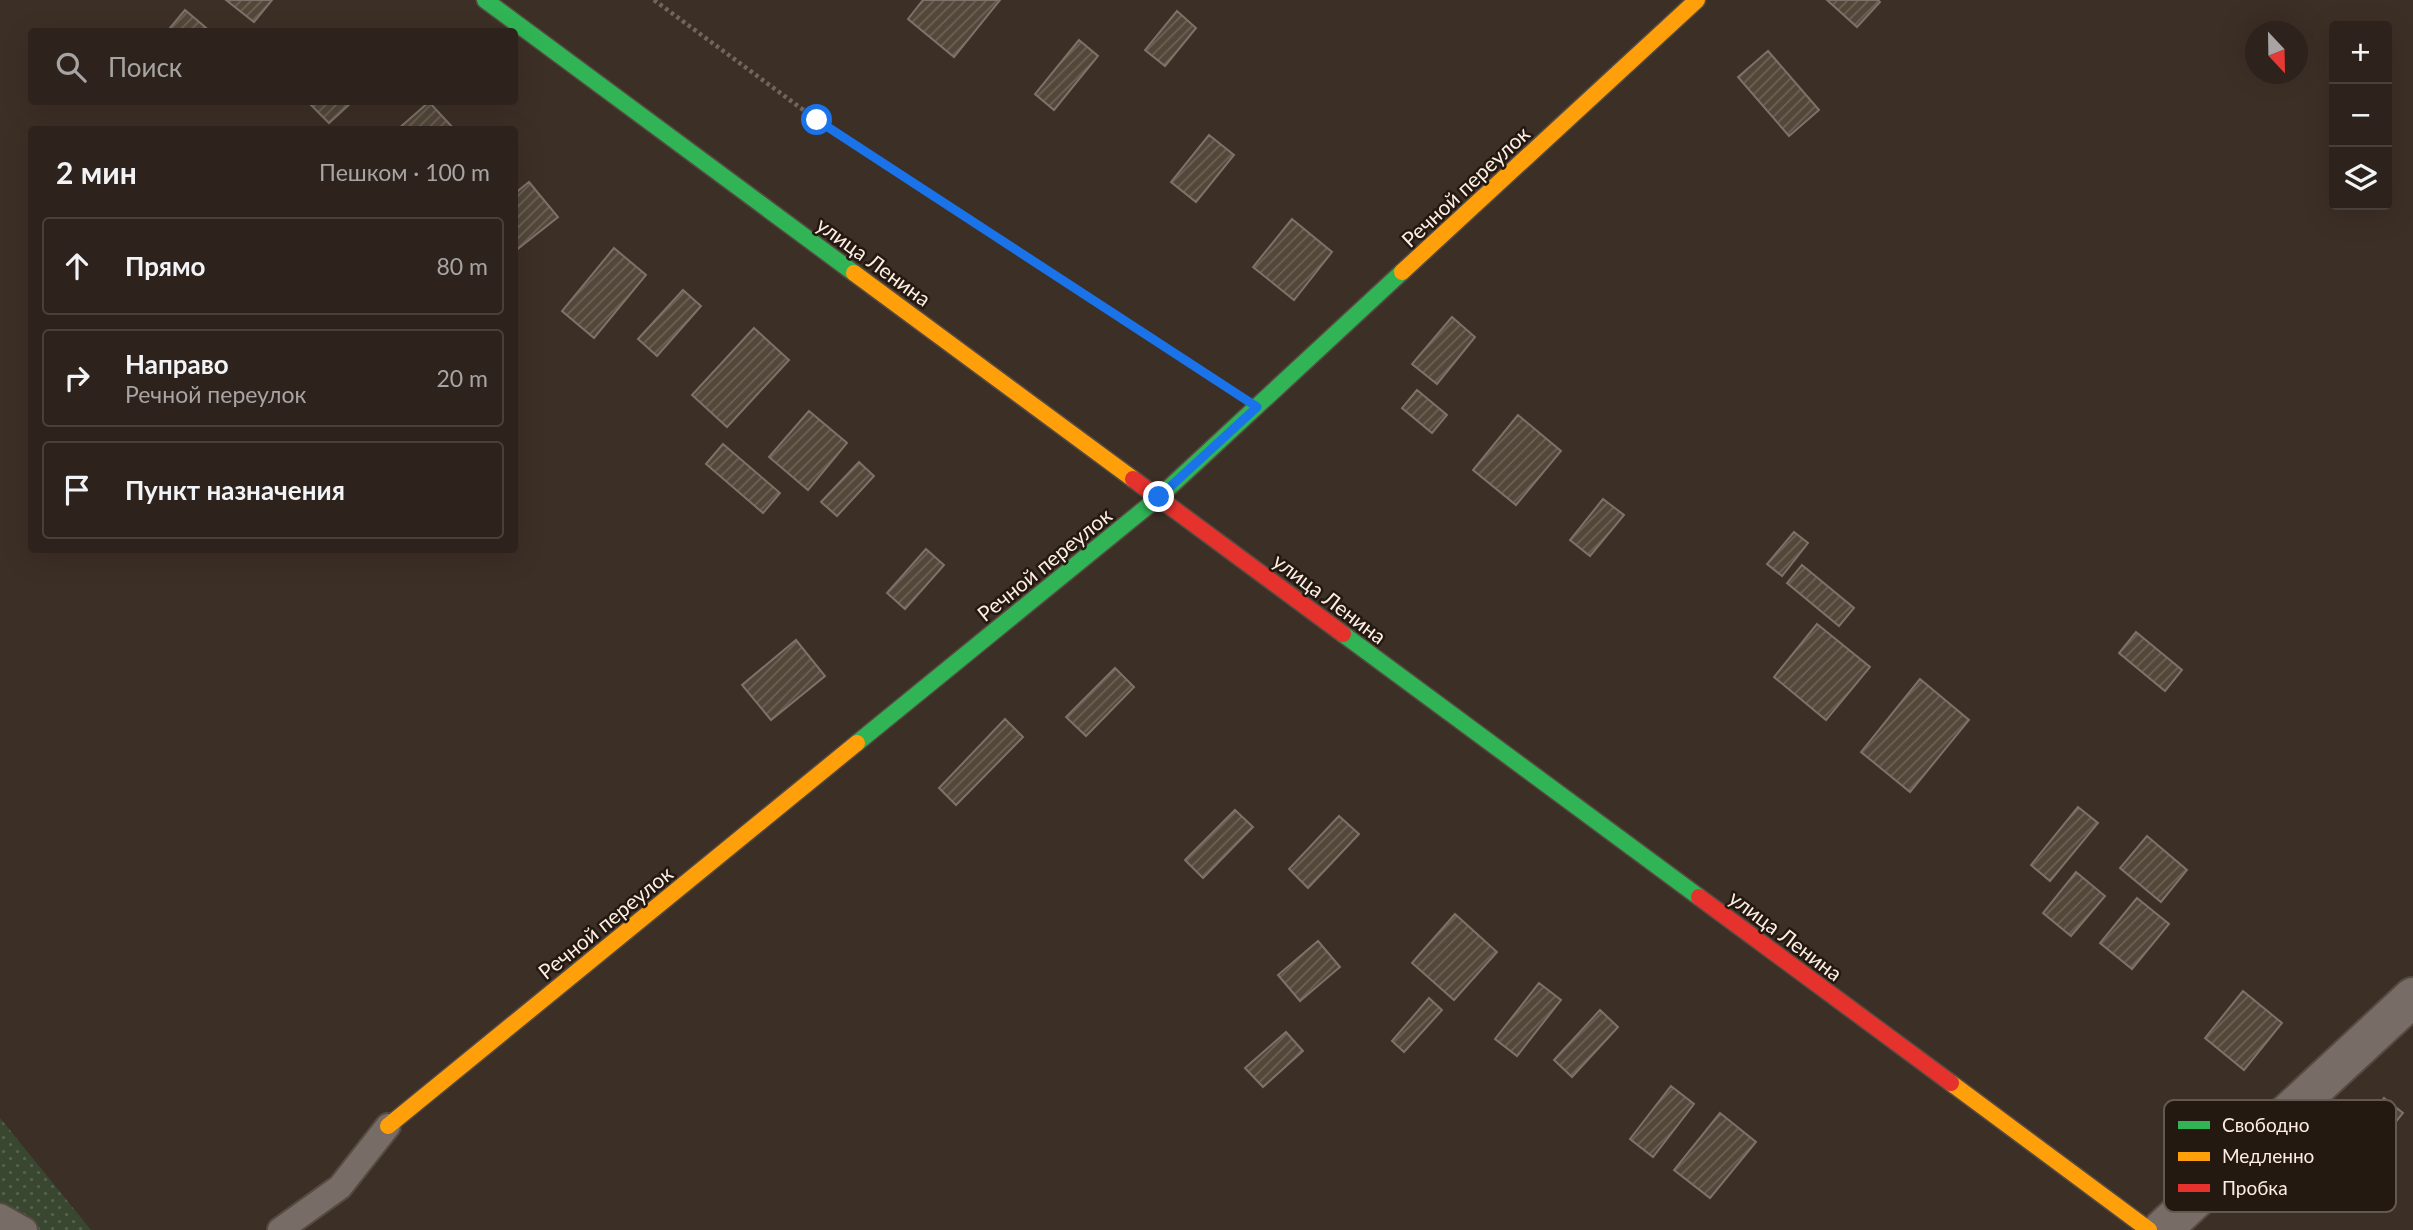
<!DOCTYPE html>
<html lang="ru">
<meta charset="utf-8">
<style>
:root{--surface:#2d231c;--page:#392f29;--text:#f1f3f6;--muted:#a7a4a3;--line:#48403b}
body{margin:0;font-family:Lato,sans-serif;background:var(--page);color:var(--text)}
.controls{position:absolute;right:21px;top:21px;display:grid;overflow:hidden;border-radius:7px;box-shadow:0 7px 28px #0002}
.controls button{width:63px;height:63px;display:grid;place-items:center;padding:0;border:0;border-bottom:2px solid var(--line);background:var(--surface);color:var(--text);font:35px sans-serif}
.compass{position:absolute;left:2245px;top:21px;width:63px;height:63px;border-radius:50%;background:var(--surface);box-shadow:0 7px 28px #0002;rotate:158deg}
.stop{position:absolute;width:21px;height:21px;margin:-16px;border:5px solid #1a73e8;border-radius:50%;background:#fff}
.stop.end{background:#1a73e8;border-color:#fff;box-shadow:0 2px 7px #0008}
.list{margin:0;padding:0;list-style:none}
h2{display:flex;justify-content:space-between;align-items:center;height:91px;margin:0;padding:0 28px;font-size:30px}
h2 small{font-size:23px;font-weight:400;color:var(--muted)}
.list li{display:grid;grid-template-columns:46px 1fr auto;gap:21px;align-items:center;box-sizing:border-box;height:98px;margin:0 14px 14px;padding:0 14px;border:2px solid var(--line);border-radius:7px}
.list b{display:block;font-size:26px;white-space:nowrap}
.list p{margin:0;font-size:23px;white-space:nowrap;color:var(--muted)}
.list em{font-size:23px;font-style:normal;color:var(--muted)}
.icon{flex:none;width:38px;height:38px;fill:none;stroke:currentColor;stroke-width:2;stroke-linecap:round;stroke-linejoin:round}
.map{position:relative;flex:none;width:2413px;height:1230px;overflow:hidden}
.search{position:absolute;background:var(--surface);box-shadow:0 7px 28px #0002;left:28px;top:28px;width:490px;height:77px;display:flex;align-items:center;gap:18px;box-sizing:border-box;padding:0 24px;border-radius:7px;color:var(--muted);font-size:26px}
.panel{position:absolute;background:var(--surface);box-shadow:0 7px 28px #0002;left:28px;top:126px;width:490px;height:427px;border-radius:7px}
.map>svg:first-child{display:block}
.grass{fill:url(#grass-dots)}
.building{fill:url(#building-hatch);stroke:#7c7269;stroke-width:2}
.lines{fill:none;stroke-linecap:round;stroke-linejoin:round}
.lane-casing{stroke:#564b42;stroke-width:28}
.street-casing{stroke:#564b42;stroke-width:42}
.fast-casing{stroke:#564b42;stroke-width:19}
.slow-casing{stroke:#564b42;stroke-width:19}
.jam-casing{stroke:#564b42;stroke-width:19}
.path{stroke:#70665f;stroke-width:4.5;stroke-dasharray:3.5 3.5;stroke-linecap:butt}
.lane{stroke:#776d66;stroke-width:24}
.street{stroke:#776d66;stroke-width:38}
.fast{stroke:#30b455;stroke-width:16}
.slow{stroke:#ff9f0a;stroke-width:16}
.jam{stroke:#e5322d;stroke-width:16}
.route{stroke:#1a73e8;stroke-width:9}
.labels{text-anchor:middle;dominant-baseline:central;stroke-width:5;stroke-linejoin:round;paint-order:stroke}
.street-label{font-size:21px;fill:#fdede3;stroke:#231911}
.key{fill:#231911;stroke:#645950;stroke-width:2}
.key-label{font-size:19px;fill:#fdede3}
</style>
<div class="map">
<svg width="2413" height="1230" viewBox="0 0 2413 1230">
<defs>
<pattern id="grass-dots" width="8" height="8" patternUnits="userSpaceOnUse" patternTransform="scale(1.75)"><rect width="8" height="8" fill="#394730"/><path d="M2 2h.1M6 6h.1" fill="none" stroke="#57624e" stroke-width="1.8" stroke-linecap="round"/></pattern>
<pattern id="building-hatch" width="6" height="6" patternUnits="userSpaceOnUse" patternTransform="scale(1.75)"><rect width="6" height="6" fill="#53473a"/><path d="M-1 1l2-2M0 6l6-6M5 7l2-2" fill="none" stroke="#6d6256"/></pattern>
</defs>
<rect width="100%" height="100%" fill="#3c2f26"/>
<path class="grass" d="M 0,1118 L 91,1230 L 0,1230 Z"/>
<path class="building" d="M 226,0 L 272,0 L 254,22 Z
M 923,0 L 1000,0 L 954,57 L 908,19 Z
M 1827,0 L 1878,0 L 1880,2 L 1857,27 Z
M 185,10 L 211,32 L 171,32 L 169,29 Z
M 1177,11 L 1196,28 L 1165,66 L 1145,50 Z
M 1079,40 L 1098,56 L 1054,110 L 1035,94 Z
M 1768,51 L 1819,110 L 1789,136 L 1738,77 Z
M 308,102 L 352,102 L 329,123 Z
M 429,102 L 455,130 L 397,130 Z
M 1209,135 L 1234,155 L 1196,202 L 1171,182 Z
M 529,182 L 558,217 L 514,252 L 514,194 Z
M 1292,219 L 1332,252 L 1294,300 L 1253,267 Z
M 614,248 L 646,275 L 594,338 L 562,311 Z
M 683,290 L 701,306 L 657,356 L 638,339 Z
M 1452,317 L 1475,337 L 1437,384 L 1412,364 Z
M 754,328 L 789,360 L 727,427 L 692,395 Z
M 1417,390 L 1447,415 L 1432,433 L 1402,408 Z
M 809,411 L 847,443 L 808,490 L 769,457 Z
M 1518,415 L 1561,451 L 1516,505 L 1473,470 Z
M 723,444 L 780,493 L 763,513 L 706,464 Z
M 859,462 L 874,476 L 837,516 L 821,502 Z
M 1603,499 L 1624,515 L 1590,556 L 1570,540 Z
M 1794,532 L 1808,543 L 1782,576 L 1767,564 Z
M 926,549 L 944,565 L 905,609 L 887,593 Z
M 1802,565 L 1854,608 L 1839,626 L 1787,583 Z
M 1817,624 L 1870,667 L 1826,720 L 1774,677 Z
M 2136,632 L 2182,670 L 2165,691 L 2119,653 Z
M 796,640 L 825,676 L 771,720 L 742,685 Z
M 1115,668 L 1134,687 L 1086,736 L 1066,717 Z
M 1920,679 L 1969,720 L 1910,792 L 1861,752 Z
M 1005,719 L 1023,737 L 956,805 L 939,788 Z
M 2078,807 L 2098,823 L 2050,881 L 2031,865 Z
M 1235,810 L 1253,827 L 1203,878 L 1185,860 Z
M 1339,816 L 1359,834 L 1308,888 L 1289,869 Z
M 2147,836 L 2187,870 L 2161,902 L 2120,868 Z
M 2076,872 L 2105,896 L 2071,936 L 2043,913 Z
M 2137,898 L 2169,924 L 2132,969 L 2100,943 Z
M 1455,914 L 1497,952 L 1454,1000 L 1412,963 Z
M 1318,941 L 1340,967 L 1300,1001 L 1278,975 Z
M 1539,983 L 1561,1000 L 1517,1056 L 1495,1039 Z
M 2243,991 L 2282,1023 L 2244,1070 L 2205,1038 Z
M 1429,998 L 1442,1010 L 1404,1052 L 1392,1041 Z
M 1600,1010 L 1618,1027 L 1572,1077 L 1554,1060 Z
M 1286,1032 L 1303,1051 L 1263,1087 L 1245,1068 Z
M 1671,1086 L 1694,1104 L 1653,1157 L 1630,1139 Z
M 2384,1098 L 2403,1113 L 2373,1150 L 2354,1135 Z
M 1720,1113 L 1756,1142 L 1710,1198 L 1674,1170 Z"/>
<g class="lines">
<defs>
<path id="lane" d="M 0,1216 L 25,1230
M 280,1230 L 340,1187 L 388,1126"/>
<path id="street" d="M 2162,1230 L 2413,997"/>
<path id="fast" d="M 485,0 L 854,273
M 1343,634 L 1699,897
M 857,743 L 1159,497 L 1402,272"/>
<path id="slow" d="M 1402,272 L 1697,0
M 854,273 L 1133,479
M 1951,1083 L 2149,1230
M 388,1126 L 857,743"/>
<path id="jam" d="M 1133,479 L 1343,634
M 1699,897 L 1951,1083"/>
</defs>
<use href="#lane" class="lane-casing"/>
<use href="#street" class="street-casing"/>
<use href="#fast" class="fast-casing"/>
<use href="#slow" class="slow-casing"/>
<use href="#jam" class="jam-casing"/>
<path class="path" d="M 654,0 L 817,120 L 1222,384"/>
<use href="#lane" class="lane"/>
<use href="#street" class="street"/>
<use href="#fast" class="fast"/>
<use href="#slow" class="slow"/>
<use href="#jam" class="jam"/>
</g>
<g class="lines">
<path class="route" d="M 817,120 L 1257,407 L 1159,497"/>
</g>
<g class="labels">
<g class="street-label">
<text transform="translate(1465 186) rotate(-43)">Речной переулок</text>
<text transform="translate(874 261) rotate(36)">улица Ленина</text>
<text transform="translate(1044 564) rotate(-39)">Речной переулок</text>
<text transform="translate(1330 598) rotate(37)">улица Ленина</text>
<text transform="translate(605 922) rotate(-39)">Речной переулок</text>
<text transform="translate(1786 935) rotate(37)">улица Ленина</text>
</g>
</g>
<rect x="2164" y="1100" width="232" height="112" rx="10" class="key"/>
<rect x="2178" y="1121" width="32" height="8" fill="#30b455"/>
<rect x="2178" y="1152" width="32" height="9" fill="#ff9f0a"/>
<rect x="2178" y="1184" width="32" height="8" fill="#e5322d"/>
<g class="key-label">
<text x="2222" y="1132">Свободно</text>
<text x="2222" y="1163">Медленно</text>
<text x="2222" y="1195">Пробка</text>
</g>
</svg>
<div class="controls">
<button>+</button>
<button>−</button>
<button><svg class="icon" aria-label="layers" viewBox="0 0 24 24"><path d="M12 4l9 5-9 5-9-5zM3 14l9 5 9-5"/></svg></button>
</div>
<svg class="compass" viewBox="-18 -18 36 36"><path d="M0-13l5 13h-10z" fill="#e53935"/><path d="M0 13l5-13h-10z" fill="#a7a4a3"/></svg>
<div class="stop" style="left:817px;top:120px"></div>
<div class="stop end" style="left:1159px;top:497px"></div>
<div class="search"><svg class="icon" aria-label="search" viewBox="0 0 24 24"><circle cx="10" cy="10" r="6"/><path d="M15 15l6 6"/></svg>Поиск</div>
<section class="panel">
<h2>2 мин<small>Пешком · 100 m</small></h2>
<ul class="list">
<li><svg class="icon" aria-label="ahead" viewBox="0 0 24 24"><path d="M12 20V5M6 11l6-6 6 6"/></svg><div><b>Прямо</b></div><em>80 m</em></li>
<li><svg class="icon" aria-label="right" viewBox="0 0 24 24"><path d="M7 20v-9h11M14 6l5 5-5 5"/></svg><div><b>Направо</b><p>Речной переулок</p></div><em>20 m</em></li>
<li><svg class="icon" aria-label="arrive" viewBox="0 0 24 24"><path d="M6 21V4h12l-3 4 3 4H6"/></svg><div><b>Пункт назначения</b></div></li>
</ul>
</section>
</div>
